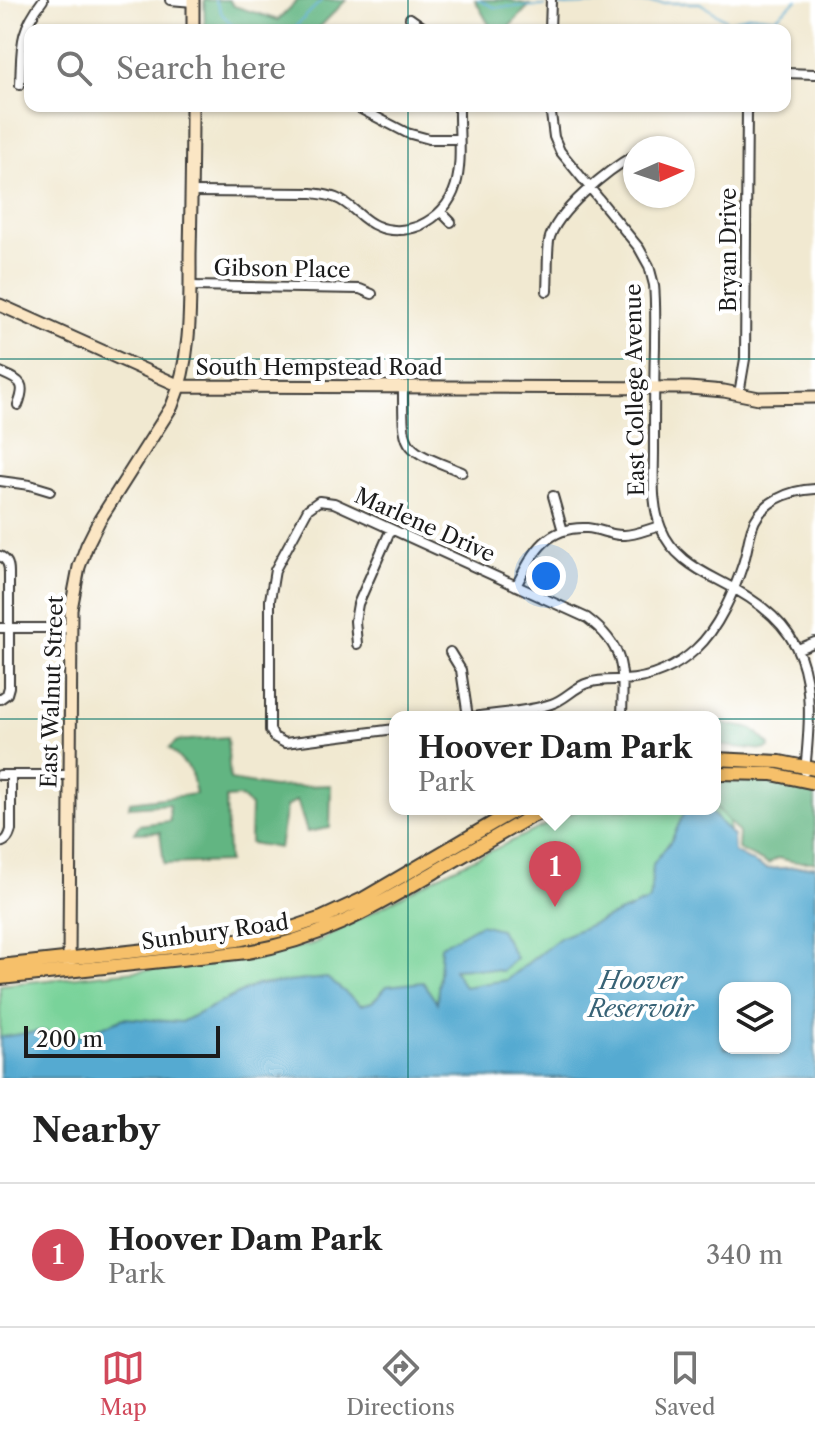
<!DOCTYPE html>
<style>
:root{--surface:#fff;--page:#f2f2f2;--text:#222;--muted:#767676;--line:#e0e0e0;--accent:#d1495b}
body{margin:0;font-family:"Libre Caslon Text",serif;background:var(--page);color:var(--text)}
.controls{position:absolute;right:24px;bottom:24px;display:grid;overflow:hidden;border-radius:16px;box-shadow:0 2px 6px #0004}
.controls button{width:72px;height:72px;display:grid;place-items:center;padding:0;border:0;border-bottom:2px solid var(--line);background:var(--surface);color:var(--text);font:40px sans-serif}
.compass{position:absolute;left:623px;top:136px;width:72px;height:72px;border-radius:50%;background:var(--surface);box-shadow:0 2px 6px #0004;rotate:87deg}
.scale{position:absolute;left:24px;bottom:20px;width:196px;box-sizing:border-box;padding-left:8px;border:4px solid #1c1c1c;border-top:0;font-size:22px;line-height:28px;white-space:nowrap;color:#1c1c1c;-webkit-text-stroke:6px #fff;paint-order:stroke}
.you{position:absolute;left:546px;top:576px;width:28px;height:28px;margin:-20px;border:6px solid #fff;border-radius:50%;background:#1a73e8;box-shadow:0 0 0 12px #1a73e833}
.badge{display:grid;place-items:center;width:52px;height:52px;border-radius:50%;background:var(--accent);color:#fff;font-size:26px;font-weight:700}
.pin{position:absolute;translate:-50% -66px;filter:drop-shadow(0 2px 4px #0008)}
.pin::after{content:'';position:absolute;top:42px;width:28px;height:24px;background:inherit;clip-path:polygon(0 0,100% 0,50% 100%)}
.popup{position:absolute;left:389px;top:711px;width:332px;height:104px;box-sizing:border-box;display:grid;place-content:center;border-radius:16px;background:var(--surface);filter:drop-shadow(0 2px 6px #0005);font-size:26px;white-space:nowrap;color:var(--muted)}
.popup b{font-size:30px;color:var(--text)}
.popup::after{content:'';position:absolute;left:50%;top:100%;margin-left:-16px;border:16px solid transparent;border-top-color:var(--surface)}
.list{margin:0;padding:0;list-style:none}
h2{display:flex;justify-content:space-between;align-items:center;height:104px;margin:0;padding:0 32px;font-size:34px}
h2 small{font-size:26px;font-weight:400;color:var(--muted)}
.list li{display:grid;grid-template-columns:52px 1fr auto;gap:24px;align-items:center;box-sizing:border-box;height:144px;padding:0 32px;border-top:2px solid var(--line)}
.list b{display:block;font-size:30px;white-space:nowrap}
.list p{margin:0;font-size:26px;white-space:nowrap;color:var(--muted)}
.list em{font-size:26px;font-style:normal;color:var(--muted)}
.icon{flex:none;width:44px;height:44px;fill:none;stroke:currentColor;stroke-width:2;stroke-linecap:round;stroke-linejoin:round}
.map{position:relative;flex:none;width:815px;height:1078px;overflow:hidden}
.search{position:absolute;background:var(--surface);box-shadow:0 2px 6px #0004;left:24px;right:24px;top:24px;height:88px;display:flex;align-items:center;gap:20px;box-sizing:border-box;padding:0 28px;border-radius:16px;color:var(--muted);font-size:30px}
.sheet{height:248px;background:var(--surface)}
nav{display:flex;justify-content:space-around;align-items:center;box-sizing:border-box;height:112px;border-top:2px solid var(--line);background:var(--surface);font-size:22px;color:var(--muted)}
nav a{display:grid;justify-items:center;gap:4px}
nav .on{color:var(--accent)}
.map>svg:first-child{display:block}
.green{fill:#79d39a;stroke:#4a785b;stroke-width:2}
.forest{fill:#62b582;stroke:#3f684f;stroke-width:2}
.water{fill:#55aad1;stroke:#386376;stroke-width:2;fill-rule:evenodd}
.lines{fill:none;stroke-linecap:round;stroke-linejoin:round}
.stream{stroke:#55aad1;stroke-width:2}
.street-casing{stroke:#3c3b37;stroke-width:12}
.secondary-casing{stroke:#3c3b37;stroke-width:15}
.primary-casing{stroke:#3c3b37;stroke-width:16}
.street{stroke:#fff;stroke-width:8}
.secondary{stroke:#fbe6c4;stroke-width:11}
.primary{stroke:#f6c06b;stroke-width:12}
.grid{fill:none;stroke:#0f766e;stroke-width:2;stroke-opacity:0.55}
.labels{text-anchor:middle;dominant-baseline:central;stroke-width:8;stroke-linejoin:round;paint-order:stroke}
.street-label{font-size:22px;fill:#1c1c1c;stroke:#fff}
.water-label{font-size:24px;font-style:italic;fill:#386376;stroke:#fff}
</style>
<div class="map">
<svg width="815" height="1078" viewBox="0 0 815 1078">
<rect width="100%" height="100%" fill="#fff"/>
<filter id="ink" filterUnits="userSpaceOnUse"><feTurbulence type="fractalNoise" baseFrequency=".0125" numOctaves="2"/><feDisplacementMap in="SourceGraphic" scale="16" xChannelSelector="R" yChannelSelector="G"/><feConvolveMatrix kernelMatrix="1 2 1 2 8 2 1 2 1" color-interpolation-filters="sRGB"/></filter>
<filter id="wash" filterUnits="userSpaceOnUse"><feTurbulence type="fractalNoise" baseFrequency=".006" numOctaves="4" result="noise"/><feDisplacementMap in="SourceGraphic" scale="32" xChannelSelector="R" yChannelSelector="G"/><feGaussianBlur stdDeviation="1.8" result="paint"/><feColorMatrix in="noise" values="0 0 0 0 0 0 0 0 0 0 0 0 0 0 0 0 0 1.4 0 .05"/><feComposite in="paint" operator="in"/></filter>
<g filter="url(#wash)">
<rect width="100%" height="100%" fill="#f1e9d1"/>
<path class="green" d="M 715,801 L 729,802 L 730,988 L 725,988 L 725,1048 L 0,1078 L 0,985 L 234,961 L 313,944 L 448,871 L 580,809 L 715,809 Z"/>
<path class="forest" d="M 204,0 L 229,0 L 234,6 L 278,20 L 298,0 L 346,0 L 317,30 L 205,30 Z
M 475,0 L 508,0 L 530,5 L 506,30 L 492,30 Z
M 715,722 L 753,729 L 770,745 L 769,748 L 763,750 L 715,745 Z
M 227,737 L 230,780 L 273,787 L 331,785 L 330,828 L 307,832 L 297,800 L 286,807 L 279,848 L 250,843 L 251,806 L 240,797 L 226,798 L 228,862 L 164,864 L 160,832 L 134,833 L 139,825 L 170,821 L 169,804 L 129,807 L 130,802 L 196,794 L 191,771 L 169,748 L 177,741 Z
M 726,777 L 790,784 L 815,789 L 815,862 L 795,862 L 778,858 L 768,864 L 738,849 L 739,833 L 715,806 L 715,781 Z"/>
<path class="water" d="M 686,809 L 708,809 L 733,836 L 734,852 L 766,869 L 815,866 L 815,1078 L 0,1078 L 0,1037 L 42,1031 L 69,1040 L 124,1018 L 181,1022 L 256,985 L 327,978 L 361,1005 L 372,1002 L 387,986 L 423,982 L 437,1003 L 441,946 L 480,924 L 500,929 L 516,958 L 502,971 L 472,968 L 454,969 L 464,987 L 506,980 L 561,937 L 650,900 L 653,864 L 672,839 ZM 725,988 L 785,988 L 785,1048 L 725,1048 Z"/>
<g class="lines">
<path class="stream" d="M 215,0 L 222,14 L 237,30
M 478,0 L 494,7 L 544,6
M 559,6 L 634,3 L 700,3 L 729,22 L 750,15 L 775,18 L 797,0
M 289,30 L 294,28 L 322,0"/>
</g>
</g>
<g filter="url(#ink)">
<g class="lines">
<defs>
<path id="street" d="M 170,0 L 193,2
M 410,18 L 427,30
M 550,30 L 551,0
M 785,73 L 815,74
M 20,85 C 22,46 18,33 43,0
M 355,106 L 407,133 L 429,139 L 459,139
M 550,106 L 554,137 L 560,151 L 639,248 L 649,266 L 654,285 C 656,305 655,326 655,346 C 654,380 654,415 654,450 C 654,476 651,503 661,528 C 671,554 694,568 718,580 C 812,627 815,675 805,771
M 191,192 L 312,193 C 320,194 329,195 336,198 C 352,204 361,220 377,226 C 390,232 406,231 419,226 C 471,202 458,153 459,106
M 441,212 L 451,222
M 190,286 L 360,289 L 372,294
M 547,291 C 548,275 547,257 549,241 C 555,212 609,169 635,155
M 0,372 C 20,381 27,382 18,405
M 403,387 C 403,454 402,447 462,472
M 739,394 L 745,359 L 747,106
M 0,481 L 30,485 L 50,491
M 553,496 L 563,531
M 0,556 C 7,560 9,564 9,573 L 9,687 L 7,694 L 0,699
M 516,586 C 533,554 545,526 587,528 C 600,529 612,536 624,535 C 636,535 648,529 660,526
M 0,628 L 70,628
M 357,644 L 355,621 L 358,604 L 391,529
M 798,649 L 815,642
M 450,652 L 461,670 L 468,717
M 473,717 C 497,713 528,712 551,704 C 565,700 574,687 588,683 C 600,679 612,680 624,680 C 651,679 677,667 696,649 C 718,629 734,592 743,564 C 747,553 748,540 752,528 C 760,502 789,490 815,489
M 395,729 L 285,743 L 274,737 L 270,730 L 270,600 L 275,570 L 308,509 L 319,501 L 334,503 L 587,618 C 627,648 623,671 622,717
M 0,775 L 69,775
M 0,843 C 7,841 9,837 11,830 L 11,775"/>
<path id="secondary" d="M 193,30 L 193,0
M 0,305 L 180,386 L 689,388 L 724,391 L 759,398 L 815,397
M 69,965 L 71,609 L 79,567 L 87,545 L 99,521 L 172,406 C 192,358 190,305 190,254 C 191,205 192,155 192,106"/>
<path id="primary" d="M 715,759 L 780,762 L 815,769
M 715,773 L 772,774 L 815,783
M 0,966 L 238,940 L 292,928 L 322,918 L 363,899 L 517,809
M 0,978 L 247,952 C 323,939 373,908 438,870 C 468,852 498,836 528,818 L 549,809"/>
</defs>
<use href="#street" class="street-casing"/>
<use href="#secondary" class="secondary-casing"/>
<use href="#primary" class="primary-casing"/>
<use href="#street" class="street"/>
<use href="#secondary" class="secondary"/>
<use href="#primary" class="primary"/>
</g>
</g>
<path class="grid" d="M 408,0 L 408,30M 408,106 L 408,1078M 0,359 L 815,359M 0,719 L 815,719"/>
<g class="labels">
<g class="street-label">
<text transform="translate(728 250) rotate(-90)">Bryan Drive</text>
<text transform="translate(282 269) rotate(1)">Gibson Place</text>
<text x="319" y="367">South Hempstead Road</text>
<text transform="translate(635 390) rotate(-91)">East College Avenue</text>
<text transform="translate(425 525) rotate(24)">Marlene Drive</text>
<text transform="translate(52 692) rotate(-88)">East Walnut Street</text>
<text transform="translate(215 932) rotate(-8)">Sunbury Road</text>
</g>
<g class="water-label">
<text x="641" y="980">Hoover<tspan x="641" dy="28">Reservoir</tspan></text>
</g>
</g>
</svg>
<div class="controls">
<button><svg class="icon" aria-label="layers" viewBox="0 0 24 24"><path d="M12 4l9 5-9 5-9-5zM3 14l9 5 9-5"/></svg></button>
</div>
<svg class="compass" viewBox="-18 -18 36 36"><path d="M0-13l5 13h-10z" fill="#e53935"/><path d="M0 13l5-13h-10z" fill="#767676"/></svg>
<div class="scale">200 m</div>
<div class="you"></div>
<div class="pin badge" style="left:555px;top:907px">1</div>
<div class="popup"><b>Hoover Dam Park</b>Park</div>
<div class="search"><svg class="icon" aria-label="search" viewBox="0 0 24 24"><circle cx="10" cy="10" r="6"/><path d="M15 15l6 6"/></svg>Search here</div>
</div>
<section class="sheet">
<h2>Nearby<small></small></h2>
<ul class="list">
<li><span class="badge">1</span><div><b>Hoover Dam Park</b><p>Park</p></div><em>340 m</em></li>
</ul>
</section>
<nav>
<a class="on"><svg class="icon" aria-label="map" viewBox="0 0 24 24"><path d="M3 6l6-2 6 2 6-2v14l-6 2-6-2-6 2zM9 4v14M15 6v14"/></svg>Map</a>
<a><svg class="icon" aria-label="directions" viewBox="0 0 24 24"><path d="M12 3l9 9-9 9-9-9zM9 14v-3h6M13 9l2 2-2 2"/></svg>Directions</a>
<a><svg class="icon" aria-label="saved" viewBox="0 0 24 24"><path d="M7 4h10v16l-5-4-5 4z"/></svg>Saved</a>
</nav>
